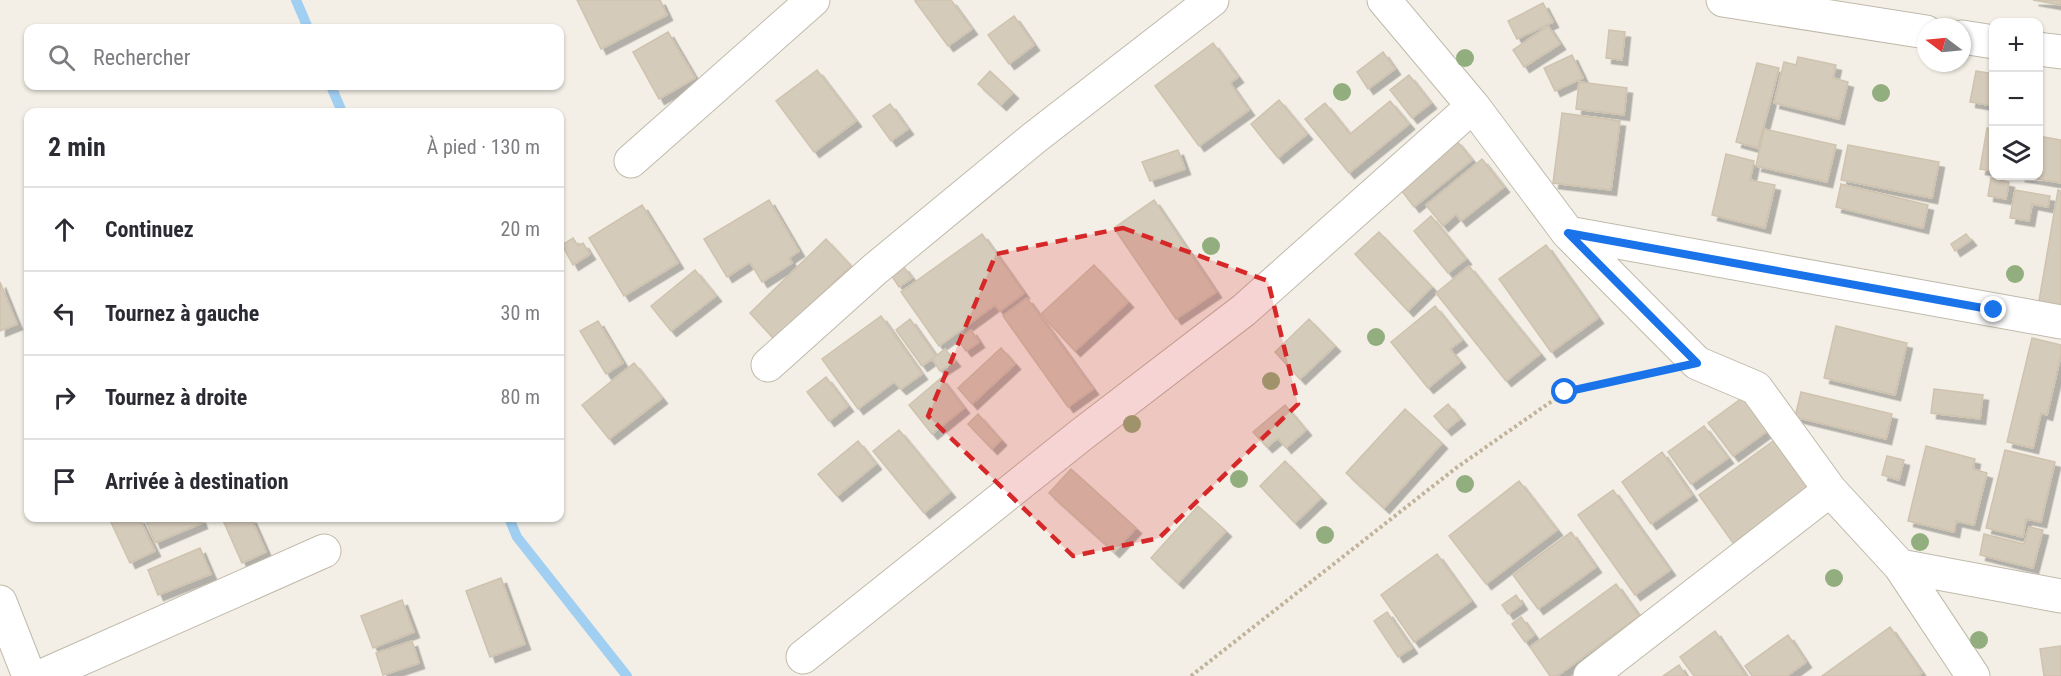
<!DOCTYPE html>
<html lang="fr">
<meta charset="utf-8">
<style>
:root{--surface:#fff;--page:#f2f2f3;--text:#2b2b33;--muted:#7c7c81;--line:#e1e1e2}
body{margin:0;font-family:"Roboto Condensed",sans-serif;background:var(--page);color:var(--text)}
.controls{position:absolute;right:18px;top:18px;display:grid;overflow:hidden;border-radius:12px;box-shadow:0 2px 4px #0004}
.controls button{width:54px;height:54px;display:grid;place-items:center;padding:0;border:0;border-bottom:2px solid var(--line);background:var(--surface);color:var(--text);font:30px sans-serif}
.compass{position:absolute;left:1917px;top:18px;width:54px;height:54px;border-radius:50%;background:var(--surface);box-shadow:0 2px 4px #0004;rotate:286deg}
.stop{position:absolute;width:18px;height:18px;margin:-14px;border:4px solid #1a73e8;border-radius:50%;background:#fff}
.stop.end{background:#1a73e8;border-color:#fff;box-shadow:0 2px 6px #0008}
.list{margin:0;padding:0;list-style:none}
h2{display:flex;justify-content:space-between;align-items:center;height:78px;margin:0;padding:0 24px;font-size:26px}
h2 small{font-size:20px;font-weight:400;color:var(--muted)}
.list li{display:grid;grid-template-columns:39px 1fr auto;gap:18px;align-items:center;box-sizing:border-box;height:84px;padding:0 24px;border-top:2px solid var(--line)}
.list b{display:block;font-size:22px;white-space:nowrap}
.list em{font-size:20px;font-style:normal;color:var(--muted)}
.icon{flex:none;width:33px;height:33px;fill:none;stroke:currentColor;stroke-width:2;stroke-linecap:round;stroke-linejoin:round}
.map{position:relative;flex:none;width:2061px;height:676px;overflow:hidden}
.search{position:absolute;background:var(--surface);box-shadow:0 2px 4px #0004;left:24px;top:24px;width:540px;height:66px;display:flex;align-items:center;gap:15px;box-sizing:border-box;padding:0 21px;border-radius:12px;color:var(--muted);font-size:22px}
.panel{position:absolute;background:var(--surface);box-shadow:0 2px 4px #0004;left:24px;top:108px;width:540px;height:414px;border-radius:12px}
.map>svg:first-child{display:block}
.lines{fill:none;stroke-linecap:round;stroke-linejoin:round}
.stream{stroke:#a1cff1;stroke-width:10}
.building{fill:#d5cbbb;stroke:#cfc3ae;stroke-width:1.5;filter:url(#shadow)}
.minor-casing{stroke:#c1baab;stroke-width:35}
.path{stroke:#c0b399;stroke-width:4;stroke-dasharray:3 3;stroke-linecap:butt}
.minor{stroke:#fff;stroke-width:33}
.tree{fill:#93ae7e}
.route{stroke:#1a73e8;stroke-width:8}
.marked{fill:#d62828;fill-opacity:0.2;stroke:#d62828;stroke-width:4.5;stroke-dasharray:12 8;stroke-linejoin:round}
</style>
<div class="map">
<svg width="2061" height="676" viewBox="0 0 2061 676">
<defs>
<filter id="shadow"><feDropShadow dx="5.5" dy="5.5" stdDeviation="0" flood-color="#0004"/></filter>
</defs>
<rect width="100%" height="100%" fill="#f3efe6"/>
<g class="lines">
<path class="stream" d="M 296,0 L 308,28
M 331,86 L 342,112
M 509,518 L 517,537 L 627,676"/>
</g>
<path class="building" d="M 577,0 L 660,0 L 667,15 L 601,49 Z
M 917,0 L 951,0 L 972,29 L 948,46 L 915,1 Z
M 2033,0 L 2061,0 L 2061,5 Z
M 1543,3 L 1553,22 L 1517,39 L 1508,21 Z
M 1014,16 L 1034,45 L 1009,64 L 988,35 Z
M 1548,26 L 1560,44 L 1524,67 L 1513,50 Z
M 1609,30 L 1625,32 L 1622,60 L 1606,58 Z
M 668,32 L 695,78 L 659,99 L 633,52 Z
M 1213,43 L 1238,77 L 1230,83 L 1249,110 L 1199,146 L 1155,86 Z
M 1383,52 L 1395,69 L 1368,89 L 1357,72 Z
M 1572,55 L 1583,78 L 1555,91 L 1544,68 Z
M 1798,57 L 1836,65 L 1833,78 L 1848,82 L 1839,119 L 1774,103 L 1784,62 L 1796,65 Z
M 1757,63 L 1779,68 L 1758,148 L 1736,142 Z
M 817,70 L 856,121 L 814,152 L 776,101 Z
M 990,71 L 1013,93 L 1001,105 L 978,84 Z
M 1976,71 L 1994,74 L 1994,106 L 1970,102 Z
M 1409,75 L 1431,103 L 1412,118 L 1390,90 Z
M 1579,82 L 1627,88 L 1624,115 L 1576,109 Z
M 1279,100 L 1307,134 L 1278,158 L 1251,124 Z
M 1390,101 L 1409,124 L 1349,173 L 1305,119 L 1325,103 L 1350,134 Z
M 890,104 L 908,129 L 891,141 L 873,116 Z
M 1562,113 L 1620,121 L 1611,190 L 1553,183 Z
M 1987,128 L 1994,129 L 1994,171 L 1980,169 Z
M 1764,129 L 1836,145 L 1827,182 L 1756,166 Z
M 2038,136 L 2061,140 L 2061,183 L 2019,176 L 2038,176 Z
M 1456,140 L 1472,160 L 1414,207 L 1398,186 Z
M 1848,145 L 1939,162 L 1932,198 L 1841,180 Z
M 1178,150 L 1185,169 L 1150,181 L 1142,162 Z
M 1726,154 L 1754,161 L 1750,180 L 1775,185 L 1765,228 L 1712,215 Z
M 1482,159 L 1504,187 L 1461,221 L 1456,214 L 1443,226 L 1426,205 Z
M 1991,178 L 2009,182 L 2006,199 L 1988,196 Z
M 1841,184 L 1928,205 L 1923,228 L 1836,207 Z
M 2015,190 L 2050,196 L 2048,207 L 2032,204 L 2029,221 L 2010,218 Z
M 2058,190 L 2061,191 L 2061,305 L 2039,301 Z
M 769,200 L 799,251 L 789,258 L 792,263 L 762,282 L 750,262 L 727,277 L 704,239 Z
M 1154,200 L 1216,292 L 1176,319 L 1114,228 Z
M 642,205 L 678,263 L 624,296 L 589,238 Z
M 1431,216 L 1466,259 L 1448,273 L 1414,231 Z
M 1379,232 L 1432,287 L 1408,311 L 1355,254 Z
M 982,234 L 1024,293 L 1000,311 L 995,305 L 939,346 L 901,292 Z
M 1966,234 L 1971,240 L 1955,251 L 1951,244 Z
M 573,238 L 578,246 L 583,243 L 590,254 L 573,265 L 562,245 Z
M 826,239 L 851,266 L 774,339 L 750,313 Z
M 1546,245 L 1598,318 L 1551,352 L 1499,279 Z
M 1094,265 L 1128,302 L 1075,351 L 1041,314 Z
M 903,266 L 912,278 L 899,287 L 891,275 Z
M 1469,266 L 1540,354 L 1506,381 L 1436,293 Z
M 695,270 L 716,296 L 671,331 L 651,306 Z
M 0,282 L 17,324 L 0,331 Z
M 1027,298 L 1093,389 L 1068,407 L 1003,316 Z
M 1435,306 L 1462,340 L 1450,349 L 1460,362 L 1428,388 L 1391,342 Z
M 881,316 L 922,374 L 901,389 L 894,382 L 858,409 L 822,359 Z
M 910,319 L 936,356 L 922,366 L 896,330 Z
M 1309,319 L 1335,346 L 1300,379 L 1275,352 Z
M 598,321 L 623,363 L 606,374 L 580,331 Z
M 1836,326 L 1907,343 L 1895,395 L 1824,378 Z
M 971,330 L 979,342 L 966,351 L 958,340 Z
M 2032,338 L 2061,345 L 2061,355 L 2047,415 L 2041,413 L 2033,448 L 2007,442 Z
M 1001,348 L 1015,364 L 972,404 L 958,388 Z
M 945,349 L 955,361 L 940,371 L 932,359 Z
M 634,363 L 662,398 L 609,439 L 582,405 Z
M 826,377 L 848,406 L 829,421 L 807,392 Z
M 941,378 L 964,408 L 932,434 L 909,405 Z
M 1934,389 L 1983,395 L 1980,419 L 1931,413 Z
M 1801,392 L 1892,414 L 1886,439 L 1795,417 Z
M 1746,395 L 1770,429 L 1733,456 L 1708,423 Z
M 1448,404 L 1460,419 L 1446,430 L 1434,416 Z
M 1285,405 L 1306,430 L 1286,448 L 1278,438 L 1267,447 L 1253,432 Z
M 1405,409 L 1442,443 L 1384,508 L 1346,473 Z
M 978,414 L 1001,440 L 992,449 L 968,424 Z
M 1704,426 L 1728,458 L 1691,484 L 1668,452 Z
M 899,430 L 950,492 L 924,513 L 873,451 Z
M 1776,439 L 1811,487 L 1733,543 L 1699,495 Z
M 858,441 L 876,464 L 837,496 L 818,474 Z
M 1926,446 L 1975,459 L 1973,469 L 1987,473 L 1974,525 L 1956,521 L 1954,532 L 1908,521 Z
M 2005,450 L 2055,462 L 2041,522 L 2026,519 L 2023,537 L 1986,528 Z
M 1662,452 L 1692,495 L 1651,524 L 1622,482 Z
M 1887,456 L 1904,460 L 1899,480 L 1882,475 Z
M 1285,461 L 1321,498 L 1295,523 L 1260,486 Z
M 1071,469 L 1136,528 L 1114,552 L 1049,493 Z
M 1519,481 L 1557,530 L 1486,584 L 1449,536 Z
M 1613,490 L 1670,570 L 1635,595 L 1578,515 Z
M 1198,506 L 1226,531 L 1178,583 L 1151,558 Z
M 109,518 L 139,518 L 155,551 L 130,563 Z
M 145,518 L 200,518 L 202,523 L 155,543 Z
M 222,518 L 251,518 L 266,552 L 242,563 Z
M 2029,527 L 2043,530 L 2033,568 L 1980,555 L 1984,534 L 2024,544 Z
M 1571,532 L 1596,567 L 1538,609 L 1513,575 Z
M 200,548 L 211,574 L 158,595 L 148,570 Z
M 1437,554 L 1471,601 L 1414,642 L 1381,595 Z
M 501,578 L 525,644 L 490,657 L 466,591 Z
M 1616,584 L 1639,616 L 1557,676 L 1550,676 L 1530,647 Z
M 1516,595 L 1522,604 L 1508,614 L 1502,605 Z
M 402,600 L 414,632 L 373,648 L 361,616 Z
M 1387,612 L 1412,648 L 1398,657 L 1374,621 Z
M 1521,617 L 1534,635 L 1525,642 L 1512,624 Z
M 1890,627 L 1922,673 L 1918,676 L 1822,676 Z
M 1715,631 L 1746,676 L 1694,676 L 1680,657 Z
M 1788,635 L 1806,662 L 1787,676 L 1752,676 L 1745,666 Z
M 412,641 L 419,663 L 383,675 L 376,653 Z
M 2061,646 L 2061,676 L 2044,676 L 2040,649 Z
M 1679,665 L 1686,676 L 1663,676 Z"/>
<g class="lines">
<defs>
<path id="minor" d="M 1384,0 L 1473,106 L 1568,233 L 2061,322
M 1723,0 L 1926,32
M 1962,37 L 1994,42
M 2038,49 L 2061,52
M 631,161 L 813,0
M 1568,233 L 1697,363 L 1756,388 L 1830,490 L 1900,566 L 2061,596
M 768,365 L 874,270 L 1034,138 L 1212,0
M 1900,566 L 1973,676
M 0,602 L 29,676
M 803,657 L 1081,435 L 1244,310 L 1473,106
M 42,676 L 324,551
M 1590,676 L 1830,490"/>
</defs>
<use href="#minor" class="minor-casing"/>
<path class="path" d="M 1191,676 L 1456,468 L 1565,392 L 1656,372"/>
<use href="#minor" class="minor"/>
</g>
<g class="tree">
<circle cx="1465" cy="58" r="9"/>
<circle cx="1342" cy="92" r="9"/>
<circle cx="1881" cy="93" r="9"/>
<circle cx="1211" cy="246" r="9"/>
<circle cx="2015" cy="274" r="9"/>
<circle cx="1376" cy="337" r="9"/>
<circle cx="1271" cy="381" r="9"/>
<circle cx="1132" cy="424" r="9"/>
<circle cx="1239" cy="479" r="9"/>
<circle cx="1465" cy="484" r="9"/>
<circle cx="1325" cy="535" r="9"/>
<circle cx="1920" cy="542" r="9"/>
<circle cx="1834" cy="578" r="9"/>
<circle cx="1979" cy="640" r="9"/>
</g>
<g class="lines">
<path class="route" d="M 1565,392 L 1697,363 L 1568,233 L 1994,310"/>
</g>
<path class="marked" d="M 1123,228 L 1268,281 L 1298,404 L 1159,538 L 1073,556 L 928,416 L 996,254 Z"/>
</svg>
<div class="controls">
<button>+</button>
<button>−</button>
<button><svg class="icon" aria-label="layers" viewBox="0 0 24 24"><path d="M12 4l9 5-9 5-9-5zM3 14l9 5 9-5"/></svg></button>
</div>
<svg class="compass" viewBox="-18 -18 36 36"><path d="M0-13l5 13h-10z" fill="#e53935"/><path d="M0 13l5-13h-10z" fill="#7c7c81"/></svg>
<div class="stop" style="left:1565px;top:392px"></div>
<div class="stop end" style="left:1994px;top:310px"></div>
<div class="search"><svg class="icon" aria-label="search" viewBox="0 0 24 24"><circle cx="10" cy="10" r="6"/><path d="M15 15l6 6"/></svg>Rechercher</div>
<section class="panel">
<h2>2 min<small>À pied · 130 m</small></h2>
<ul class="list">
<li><svg class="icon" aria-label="ahead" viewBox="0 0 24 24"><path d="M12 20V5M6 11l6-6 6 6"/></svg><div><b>Continuez</b></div><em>20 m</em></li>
<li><svg class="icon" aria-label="left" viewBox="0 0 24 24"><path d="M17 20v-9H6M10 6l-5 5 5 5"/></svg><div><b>Tournez à gauche</b></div><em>30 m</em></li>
<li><svg class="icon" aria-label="right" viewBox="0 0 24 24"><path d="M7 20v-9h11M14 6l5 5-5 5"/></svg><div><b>Tournez à droite</b></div><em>80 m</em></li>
<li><svg class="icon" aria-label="arrive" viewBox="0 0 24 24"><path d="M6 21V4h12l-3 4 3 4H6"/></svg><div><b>Arrivée à destination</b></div></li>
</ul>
</section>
</div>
